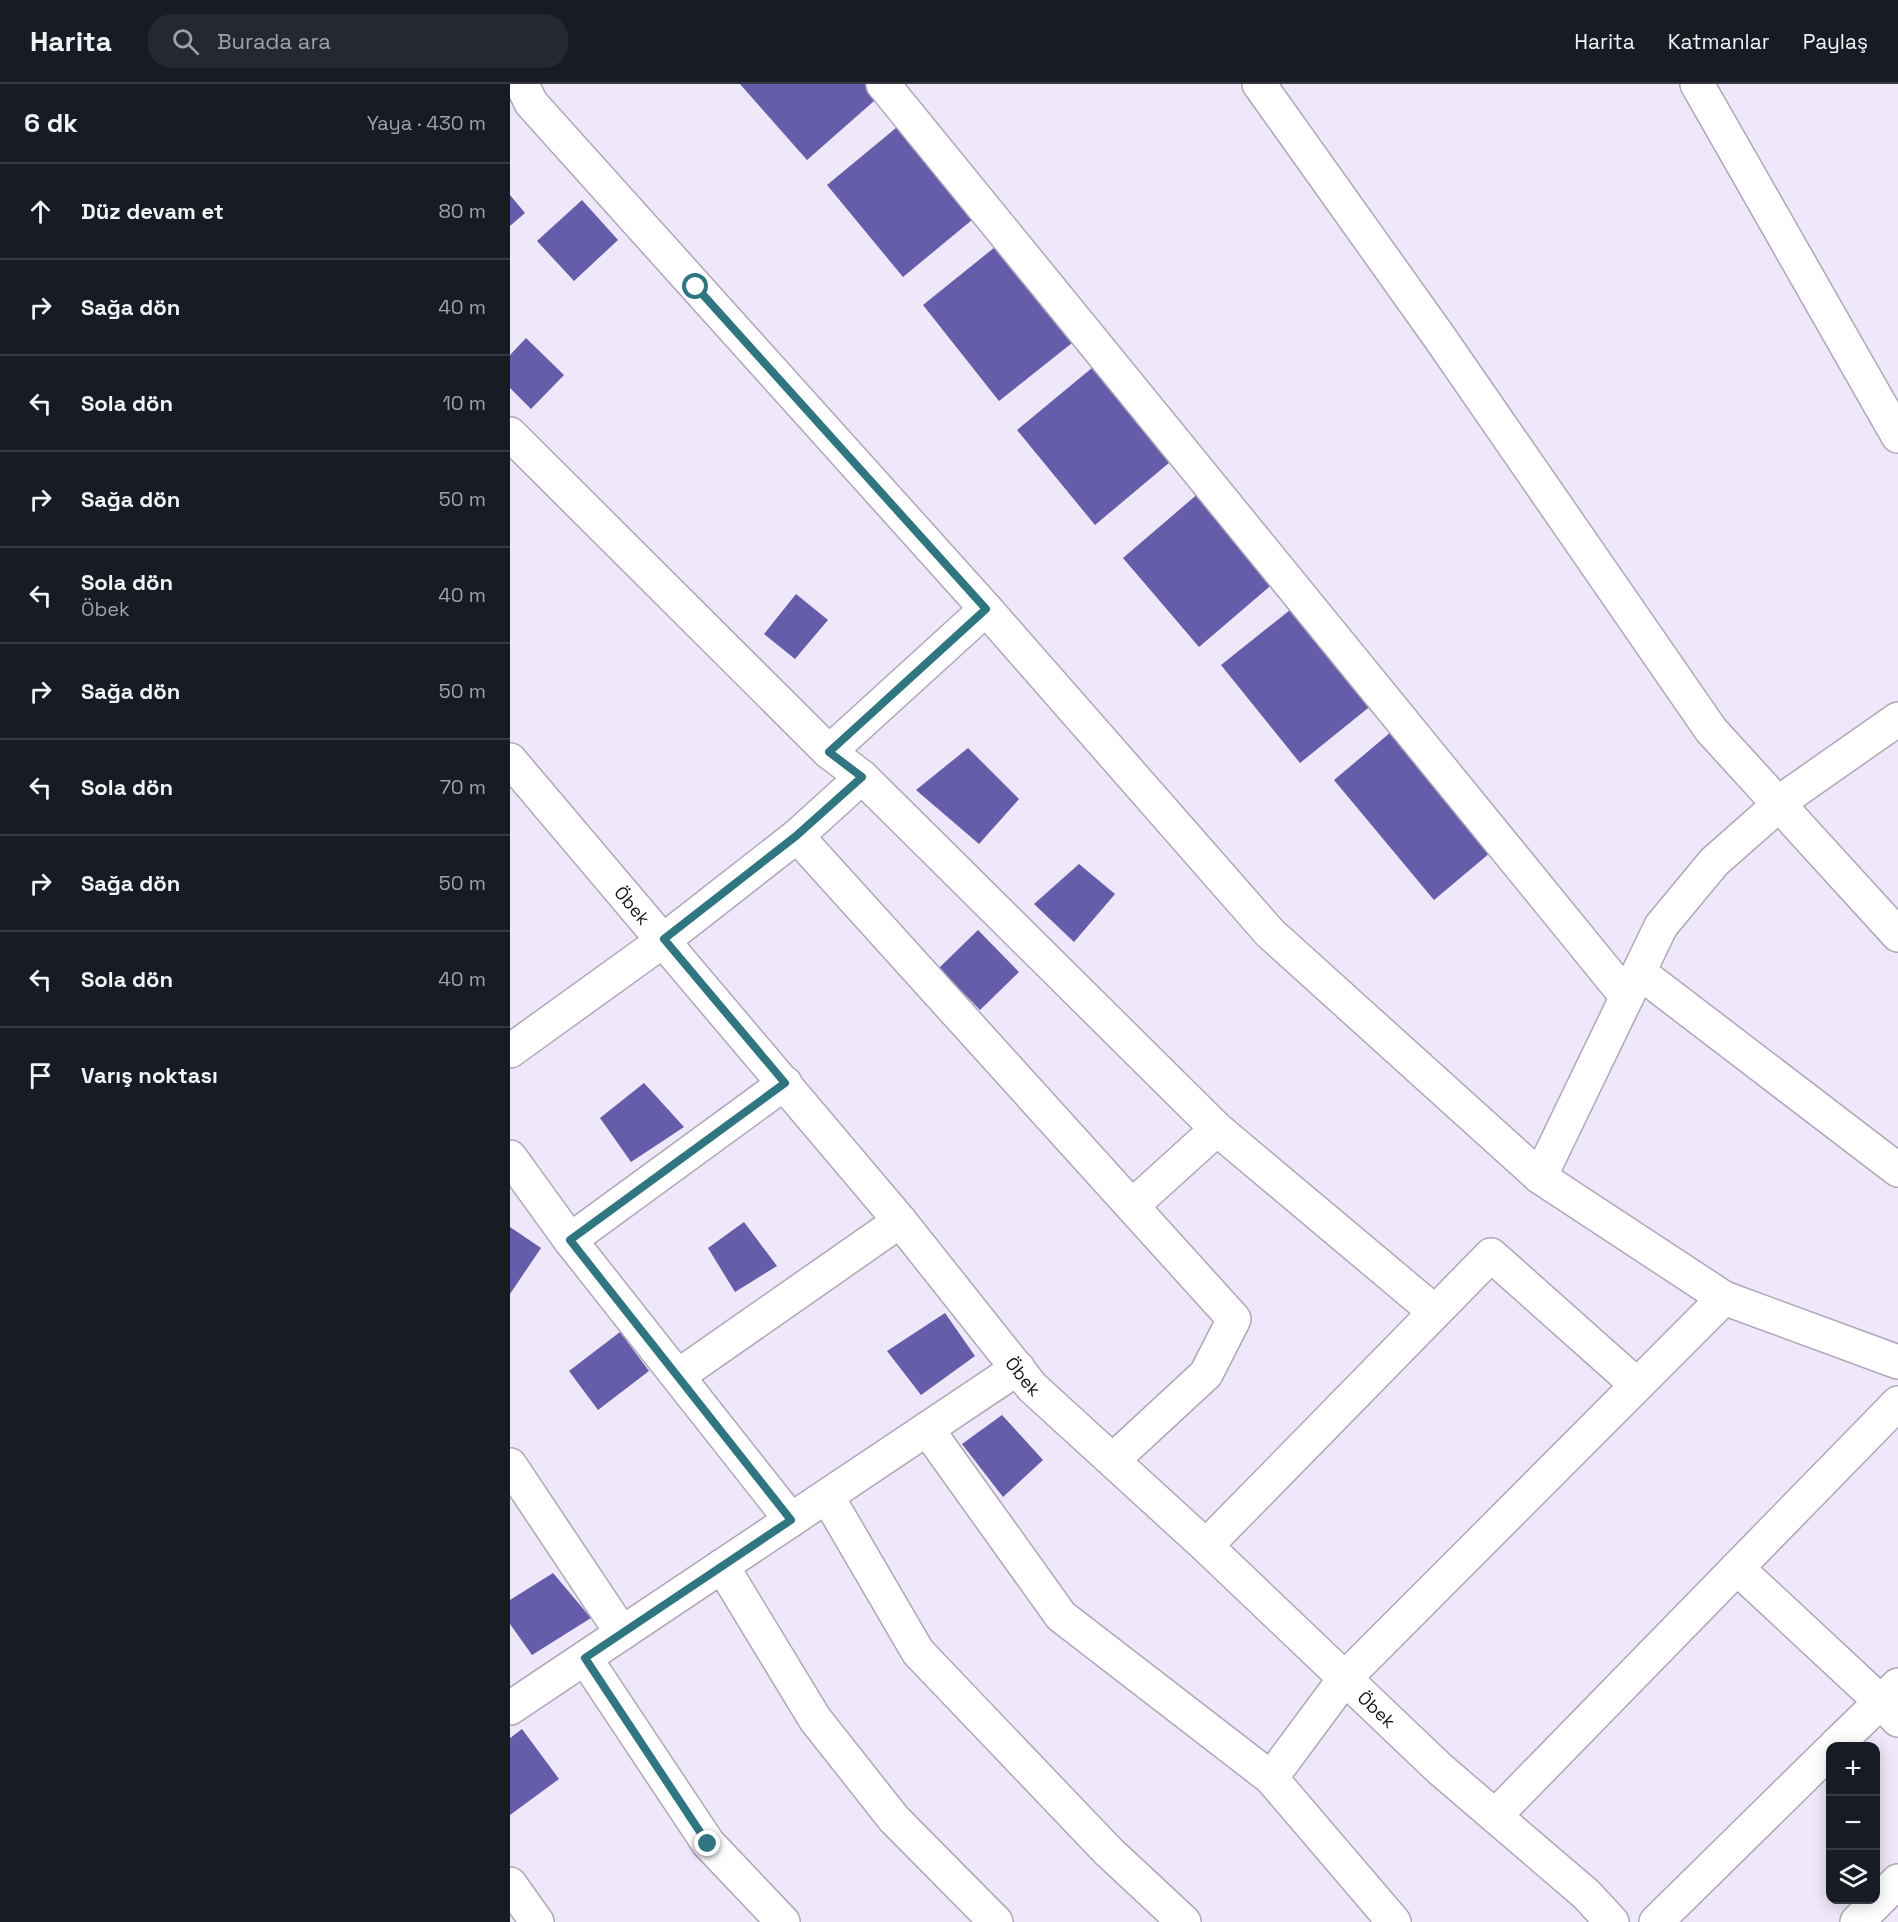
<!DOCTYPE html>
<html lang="tr">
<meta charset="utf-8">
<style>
:root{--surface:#171b24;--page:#242831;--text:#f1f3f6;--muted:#9ea1a6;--line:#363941}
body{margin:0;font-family:"Space Grotesk",sans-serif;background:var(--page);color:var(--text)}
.controls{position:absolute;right:18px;bottom:18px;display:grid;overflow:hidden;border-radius:12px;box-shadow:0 3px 15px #0003}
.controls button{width:54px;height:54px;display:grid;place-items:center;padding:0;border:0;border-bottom:2px solid var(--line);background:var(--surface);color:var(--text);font:30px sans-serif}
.stop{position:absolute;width:18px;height:18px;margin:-14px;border:4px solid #2f7681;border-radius:50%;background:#fff}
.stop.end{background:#2f7681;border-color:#fff;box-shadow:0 2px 6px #0008}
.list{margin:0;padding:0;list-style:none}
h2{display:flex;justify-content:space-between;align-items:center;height:78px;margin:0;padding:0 24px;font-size:26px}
h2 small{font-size:20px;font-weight:400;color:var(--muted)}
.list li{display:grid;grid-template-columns:39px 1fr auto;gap:18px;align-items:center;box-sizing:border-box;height:96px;padding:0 24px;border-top:2px solid var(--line)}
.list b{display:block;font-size:22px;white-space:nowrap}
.list p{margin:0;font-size:20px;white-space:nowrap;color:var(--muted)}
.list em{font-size:20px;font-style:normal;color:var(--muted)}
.icon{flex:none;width:33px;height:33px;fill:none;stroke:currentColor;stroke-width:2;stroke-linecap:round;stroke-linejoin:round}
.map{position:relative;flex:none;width:1388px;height:1838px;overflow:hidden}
header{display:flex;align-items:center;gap:36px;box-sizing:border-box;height:84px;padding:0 30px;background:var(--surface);border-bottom:2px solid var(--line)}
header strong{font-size:28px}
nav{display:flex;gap:33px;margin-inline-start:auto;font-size:21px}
.search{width:420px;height:54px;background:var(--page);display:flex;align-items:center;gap:15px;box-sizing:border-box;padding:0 21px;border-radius:24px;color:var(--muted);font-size:22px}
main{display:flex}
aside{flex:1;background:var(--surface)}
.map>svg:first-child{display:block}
.building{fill:#655daa}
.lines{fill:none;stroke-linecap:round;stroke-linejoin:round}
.minor-casing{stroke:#afa7b9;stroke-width:36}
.minor{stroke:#fff;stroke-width:33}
.route{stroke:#2f7681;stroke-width:8}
.labels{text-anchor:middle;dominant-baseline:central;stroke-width:6;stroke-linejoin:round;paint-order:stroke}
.street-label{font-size:18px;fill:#161319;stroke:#efe7fa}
</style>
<header>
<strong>Harita</strong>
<div class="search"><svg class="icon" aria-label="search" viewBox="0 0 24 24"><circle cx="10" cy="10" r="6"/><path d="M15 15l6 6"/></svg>Burada ara</div>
<nav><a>Harita</a><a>Katmanlar</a><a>Paylaş</a></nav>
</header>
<main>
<aside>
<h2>6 dk<small>Yaya · 430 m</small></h2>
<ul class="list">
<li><svg class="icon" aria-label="ahead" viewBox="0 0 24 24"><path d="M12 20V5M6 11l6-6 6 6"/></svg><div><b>Düz devam et</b></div><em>80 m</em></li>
<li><svg class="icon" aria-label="right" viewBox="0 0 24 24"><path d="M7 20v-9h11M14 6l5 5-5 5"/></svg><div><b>Sağa dön</b></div><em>40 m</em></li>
<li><svg class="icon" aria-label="left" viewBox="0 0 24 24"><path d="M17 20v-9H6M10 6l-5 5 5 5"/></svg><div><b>Sola dön</b></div><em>10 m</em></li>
<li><svg class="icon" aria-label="right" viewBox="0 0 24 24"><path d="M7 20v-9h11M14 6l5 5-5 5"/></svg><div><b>Sağa dön</b></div><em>50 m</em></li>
<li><svg class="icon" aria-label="left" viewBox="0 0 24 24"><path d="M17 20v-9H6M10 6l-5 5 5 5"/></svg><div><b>Sola dön</b><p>Öbek</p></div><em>40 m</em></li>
<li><svg class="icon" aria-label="right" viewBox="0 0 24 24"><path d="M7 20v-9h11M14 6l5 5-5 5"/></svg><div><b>Sağa dön</b></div><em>50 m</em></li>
<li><svg class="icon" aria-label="left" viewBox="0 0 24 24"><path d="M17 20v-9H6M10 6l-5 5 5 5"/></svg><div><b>Sola dön</b></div><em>70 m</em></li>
<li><svg class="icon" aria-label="right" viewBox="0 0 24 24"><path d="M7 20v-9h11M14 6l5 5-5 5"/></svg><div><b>Sağa dön</b></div><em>50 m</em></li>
<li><svg class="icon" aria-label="left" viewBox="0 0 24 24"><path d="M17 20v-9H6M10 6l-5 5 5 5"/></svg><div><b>Sola dön</b></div><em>40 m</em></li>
<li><svg class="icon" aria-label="arrive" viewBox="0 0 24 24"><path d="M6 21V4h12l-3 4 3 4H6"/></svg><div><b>Varış noktası</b></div></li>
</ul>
</aside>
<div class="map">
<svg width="1388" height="1838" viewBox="0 0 1388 1838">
<rect width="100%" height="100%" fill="#efe7fa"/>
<path class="building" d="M 230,0 L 363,0 L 372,10 L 297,76 Z
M 392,39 L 468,131 L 393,193 L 317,101 Z
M 0,111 L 15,129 L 0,142 Z
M 72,116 L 108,156 L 64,197 L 27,157 Z
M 490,159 L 567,255 L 489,317 L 413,221 Z
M 16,254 L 54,291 L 21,325 L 0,304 L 0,271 Z
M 588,279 L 666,373 L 585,441 L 507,346 Z
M 690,408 L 766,497 L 689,563 L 613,474 Z
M 286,510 L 318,536 L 285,575 L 254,550 Z
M 790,518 L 868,616 L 790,679 L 711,581 Z
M 887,643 L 987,763 L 924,816 L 824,696 Z
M 458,664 L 509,715 L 469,760 L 406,706 Z
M 569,780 L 605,810 L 564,858 L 524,820 Z
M 468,846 L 509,888 L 470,926 L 429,884 Z
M 134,999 L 174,1043 L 121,1078 L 90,1034 Z
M 234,1138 L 267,1182 L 225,1208 L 198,1164 Z
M 0,1143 L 31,1164 L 0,1210 Z
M 435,1229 L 465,1272 L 411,1311 L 377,1267 Z
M 110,1248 L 139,1287 L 88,1326 L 59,1287 Z
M 492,1331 L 533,1376 L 493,1413 L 452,1360 Z
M 43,1489 L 81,1534 L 22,1571 L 0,1540 L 0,1516 Z
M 12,1645 L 49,1695 L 0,1731 L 0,1654 Z"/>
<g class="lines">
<defs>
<g id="minor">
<path d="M 12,0 L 21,19 L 476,525 L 760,849 L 1030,1093 L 1214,1214 L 1388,1278"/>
<path d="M 373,0 L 1117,913"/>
<path d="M 749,0 L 930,254 L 1201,646 L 1388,851"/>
<path d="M 1187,0 L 1388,352"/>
<path d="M 0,350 L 319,668 L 352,693 L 707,1045 L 622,1122"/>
<path d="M 319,668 L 476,525"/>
<path id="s1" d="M 0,676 L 390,1137 L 522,1303 L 696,1462 L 930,1685 L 1076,1810 L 1102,1838"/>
<path d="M 287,752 L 724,1235 L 696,1290 L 603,1376"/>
<path d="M 1129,888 L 1388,1086"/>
<path d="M 0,967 L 154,856 L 287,752 L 352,693"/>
<path d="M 707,1045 L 925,1228"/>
<path d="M 0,1073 L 60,1156 L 281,1436"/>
<path d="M 1030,1093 L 1151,842 L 1204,778 L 1281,710 L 1388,635"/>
<path d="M 60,1156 L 275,999"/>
<path d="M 168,1292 L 390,1137"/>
<path d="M 417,1345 L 551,1532 L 761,1694 L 884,1838"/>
<path d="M 0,1381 L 112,1549"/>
<path d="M 317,1412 L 408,1568 L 598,1767 L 674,1838"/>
<path d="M 696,1462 L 981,1171 L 1127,1301"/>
<path d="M 212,1482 L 305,1635 L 384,1735 L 486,1838"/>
<path d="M 1227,1484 L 1371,1618 L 1388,1636"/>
<path d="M 75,1574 L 198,1759 L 273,1838"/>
<path d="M 0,1624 L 508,1284"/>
<path d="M 1325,1662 L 1388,1601"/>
<path d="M 761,1694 L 835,1594 L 1214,1214"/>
<path d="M 985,1732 L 1388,1319"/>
<path d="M 0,1800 L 27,1838"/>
<path d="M 1146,1838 L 1320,1667"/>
<path d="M 1347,1838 L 1388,1797"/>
</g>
</defs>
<use href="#minor" class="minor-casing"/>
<use href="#minor" class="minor"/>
</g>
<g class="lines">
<path class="route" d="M 186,203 L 476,525 L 319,668 L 352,693 L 286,752 L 154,855 L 275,999 L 60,1156 L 281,1436 L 75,1574 L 198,1760"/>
</g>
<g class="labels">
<g class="street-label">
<text stroke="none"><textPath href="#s1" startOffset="190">Öbek</textPath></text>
<text stroke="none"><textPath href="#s1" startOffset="802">Öbek</textPath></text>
<text stroke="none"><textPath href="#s1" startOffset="1288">Öbek</textPath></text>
</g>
</g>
</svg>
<div class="controls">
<button>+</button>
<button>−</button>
<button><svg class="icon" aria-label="layers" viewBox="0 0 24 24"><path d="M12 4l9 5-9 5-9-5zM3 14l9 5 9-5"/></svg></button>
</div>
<div class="stop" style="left:186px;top:203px"></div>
<div class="stop end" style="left:198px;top:1760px"></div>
</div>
</main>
